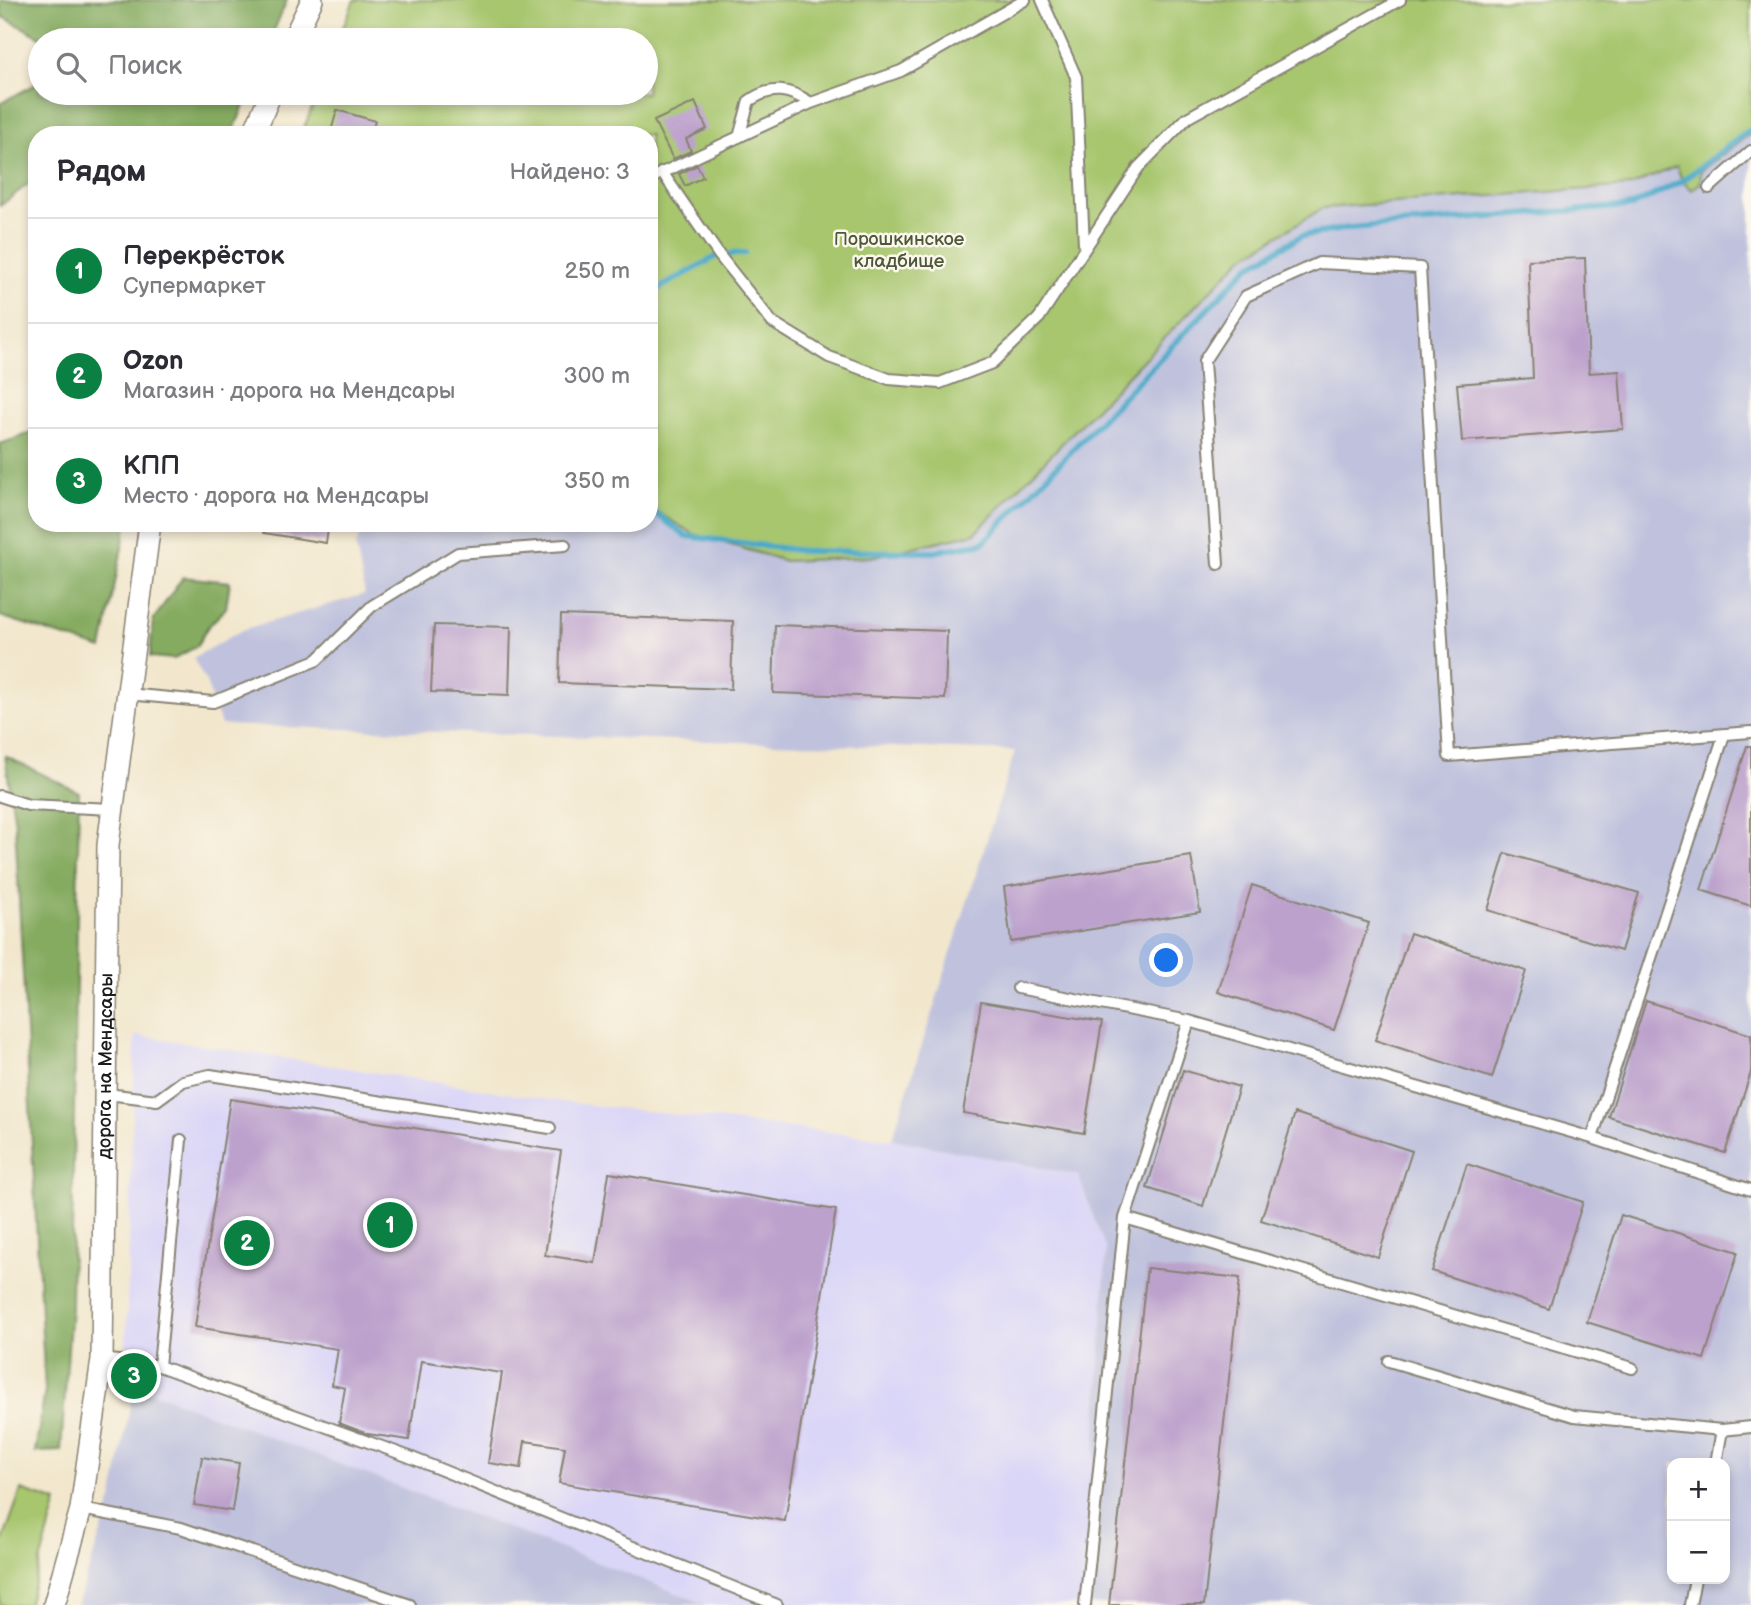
<!DOCTYPE html>
<html lang="ru">
<meta charset="utf-8">
<style>
:root{--surface:#fff;--page:#f7f7f7;--text:#2b2b33;--muted:#7c7c81;--line:#e1e1e2;--accent:#0b8043}
body{margin:0;font-family:"Balsamiq Sans",sans-serif;background:var(--page);color:var(--text)}
.controls{position:absolute;right:21px;bottom:21px;display:grid;overflow:hidden;border-radius:14px;box-shadow:0 4px 10px #0003}
.controls button{width:63px;height:63px;display:grid;place-items:center;padding:0;border:0;border-bottom:2px solid var(--line);background:var(--surface);color:var(--text);font:35px sans-serif}
.you{position:absolute;left:1167px;top:961px;width:24px;height:24px;margin:-18px;border:5px solid #fff;border-radius:50%;background:#1a73e8;box-shadow:0 0 0 10px #1a73e833}
.badge{display:grid;place-items:center;width:46px;height:46px;border-radius:50%;background:var(--accent);color:#fff;font-size:23px;font-weight:700}
.pin{position:absolute;translate:-50% -50%;border:4px solid #fff;box-shadow:0 2px 7px #0006}
.list{margin:0;padding:0;list-style:none}
h2{display:flex;justify-content:space-between;align-items:center;height:91px;margin:0;padding:0 28px;font-size:30px}
h2 small{font-size:23px;font-weight:400;color:var(--muted)}
.list li{display:grid;grid-template-columns:46px 1fr auto;gap:21px;align-items:center;box-sizing:border-box;height:105px;padding:0 28px;border-top:2px solid var(--line)}
.list b{display:block;font-size:26px;white-space:nowrap}
.list p{margin:0;font-size:23px;white-space:nowrap;color:var(--muted)}
.list em{font-size:23px;font-style:normal;color:var(--muted)}
.icon{flex:none;width:38px;height:38px;fill:none;stroke:currentColor;stroke-width:2;stroke-linecap:round;stroke-linejoin:round}
.map{position:relative;flex:none;width:1751px;height:1605px;overflow:hidden}
.search{position:absolute;background:var(--surface);box-shadow:0 4px 10px #0003;left:28px;top:28px;width:630px;height:77px;display:flex;align-items:center;gap:18px;box-sizing:border-box;padding:0 24px;border-radius:38px;color:var(--muted);font-size:26px}
.panel{position:absolute;background:var(--surface);box-shadow:0 4px 10px #0003;left:28px;top:126px;width:630px;height:406px;border-radius:28px}
.map>svg:first-child{display:block}
.built{fill:#dad6f7}
.industrial{fill:#c0c2dd;fill-rule:evenodd}
.green{fill:#a7c66e;stroke:#627145;stroke-width:2}
.forest{fill:#85ab61;stroke:#50643e;stroke-width:2}
.lines{fill:none;stroke-linecap:round;stroke-linejoin:round}
.stream{stroke:#4aa9c9;stroke-width:6}
.building{fill:#bca1cc}
.lane-casing{stroke:#878274;stroke-width:14}
.street-casing{stroke:#878274;stroke-width:24}
.lane{stroke:#fff;stroke-width:10}
.street{stroke:#fff;stroke-width:21}
.labels{text-anchor:middle;dominant-baseline:central;stroke-width:5;stroke-linejoin:round;paint-order:stroke}
.park-label{font-size:19px;fill:#4d5839;stroke:#fbf7ec}
.street-label{font-size:19px;fill:#1c1c1c;stroke:#fbf7ec}
</style>
<div class="map">
<svg width="1751" height="1605" viewBox="0 0 1751 1605">
<rect width="100%" height="100%" fill="#fbf7ec"/>
<filter id="ink" filterUnits="userSpaceOnUse"><feTurbulence type="fractalNoise" baseFrequency=".0143" numOctaves="2"/><feDisplacementMap in="SourceGraphic" scale="14" xChannelSelector="R" yChannelSelector="G"/><feConvolveMatrix kernelMatrix="1 2 1 2 8 2 1 2 1" color-interpolation-filters="sRGB"/></filter>
<filter id="wash" filterUnits="userSpaceOnUse"><feTurbulence type="fractalNoise" baseFrequency=".00686" numOctaves="4" result="noise"/><feDisplacementMap in="SourceGraphic" scale="28" xChannelSelector="R" yChannelSelector="G"/><feGaussianBlur stdDeviation="1.57" result="paint"/><feColorMatrix in="noise" values="0 0 0 0 0 0 0 0 0 0 0 0 0 0 0 0 0 1.4 0 .05"/><feComposite in="paint" operator="in"/></filter>
<g filter="url(#wash)">
<rect width="100%" height="100%" fill="#f2e7cd"/>
<path class="built" d="M 135,1035 L 564,1102 L 892,1139 L 1078,1175 L 1106,1250 L 1087,1605 L 708,1605 L 134,1385 L 126,1380 L 126,1342 Z"/>
<path class="industrial" d="M 1751,112 L 1751,1605 L 1087,1605 L 1106,1250 L 1078,1175 L 892,1139 L 1015,751 L 221,725 L 206,682 L 193,658 L 242,630 L 365,594 L 356,547 L 363,523 L 649,523 L 649,507 L 694,534 L 975,533 L 1242,258 L 1323,208 L 1631,186 ZM 1672,1463 L 1725,1463 L 1725,1579 L 1672,1579 Z
M 134,1385 L 708,1605 L 77,1605 L 113,1496 Z"/>
<path class="green" d="M 354,0 L 1751,0 L 1751,133 L 1701,171 L 1700,183 L 1692,190 L 1682,181 L 1677,166 L 1631,186 L 1323,208 L 1242,258 L 975,533 L 871,557 L 785,561 L 694,534 L 649,507 L 649,135 L 301,135 L 318,93 L 646,93 L 646,40 L 338,40 Z
M 21,1490 L 57,1502 L 28,1605 L 0,1605 L 0,1549 Z"/>
<path class="forest" d="M 1,0 L 287,0 L 270,40 L 46,40 L 1,16 Z
M 40,82 L 40,93 L 249,93 L 232,135 L 37,135 L 37,177 L 0,206 L 0,103 Z
M 37,431 L 37,523 L 127,523 L 102,649 L 0,616 L 0,444 Z
M 183,577 L 230,582 L 226,608 L 207,628 L 197,646 L 174,659 L 150,657 L 153,620 Z
M 5,756 L 79,792 L 71,1307 L 61,1451 L 35,1452 L 45,1391 L 15,824 Z"/>
<g class="lines">
<path class="stream" d="M 649,294 L 719,255 L 745,253
M 649,508 L 686,536 L 804,551 L 932,552 L 983,543 L 1248,267 L 1301,236 L 1349,228 L 1632,206 L 1682,181 L 1751,129"/>
</g>
<g id="blocks">
<path class="building" d="M 695,102 L 707,129 L 686,139 L 691,151 L 673,159 L 654,121 Z
M 337,110 L 375,121 L 371,135 L 330,135 Z
M 697,165 L 703,177 L 685,186 L 679,174 Z
M 1585,258 L 1589,373 L 1619,371 L 1623,429 L 1462,441 L 1457,384 L 1533,378 L 1528,260 Z
M 265,523 L 329,523 L 326,543 L 264,533 Z
M 561,615 L 733,621 L 731,689 L 559,683 Z
M 434,625 L 511,627 L 509,695 L 431,692 Z
M 775,625 L 947,631 L 945,699 L 773,693 Z
M 1747,746 L 1751,746 L 1751,906 L 1701,890 Z
M 1505,853 L 1639,893 L 1621,951 L 1488,910 Z
M 1191,856 L 1200,912 L 1011,942 L 1004,887 Z
M 1252,885 L 1369,923 L 1334,1030 L 1218,992 Z
M 1410,933 L 1526,971 L 1492,1078 L 1375,1040 Z
M 1646,1001 L 1751,1035 L 1751,1072 L 1725,1153 L 1609,1117 Z
M 981,1002 L 1102,1022 L 1084,1133 L 963,1113 Z
M 1183,1070 L 1239,1087 L 1203,1206 L 1147,1188 Z
M 230,1099 L 561,1151 L 545,1255 L 595,1263 L 609,1173 L 836,1210 L 785,1521 L 559,1483 L 565,1447 L 525,1441 L 521,1468 L 488,1463 L 502,1373 L 421,1361 L 409,1440 L 368,1434 L 339,1423 L 345,1388 L 332,1385 L 338,1349 L 195,1327 Z
M 1295,1113 L 1412,1151 L 1378,1257 L 1261,1220 Z
M 1467,1164 L 1583,1202 L 1549,1309 L 1432,1271 Z
M 1621,1215 L 1738,1252 L 1704,1359 L 1587,1322 Z
M 1147,1268 L 1240,1278 L 1204,1605 L 1109,1605 Z
M 202,1457 L 239,1463 L 232,1511 L 194,1505 Z"/>
</g>
</g>
<g filter="url(#ink)">
<use href="#blocks" fill-opacity="0" stroke="#878274" stroke-width="2"/>
<g class="lines">
<defs>
<path id="lane" d="M 1042,0 L 1076,77 L 1084,245
M 739,137 L 749,101 C 772,85 789,89 811,103
M 662,172 L 719,255 L 772,322 L 829,357 L 889,379 L 940,383 L 992,363 L 1039,318 L 1138,168 L 1187,118 L 1400,0
M 649,179 L 811,103 L 901,71 L 1025,0
M 1709,188 L 1751,151
M 1218,564 L 1204,361 L 1246,296 L 1319,263 L 1420,268 L 1449,756 L 1751,732
M 127,694 L 213,702 L 317,660 L 372,606 L 458,553 L 565,545
M 0,796 L 28,805 L 112,809
M 1018,988 L 1189,1021 L 1592,1138 L 1751,1190
M 107,1094 L 157,1100 L 183,1081 L 210,1075 L 550,1128
M 1592,1138 L 1724,735
M 1125,1218 L 1632,1368
M 102,1359 L 159,1366 L 181,1140
M 1389,1361 L 1574,1416 L 1722,1430 L 1751,1427
M 159,1366 L 407,1456 L 777,1605
M 1716,1463 L 1722,1430
M 81,1509 L 181,1528 L 410,1605
M 1085,1605 L 1125,1218 L 1189,1021
M 1690,1605 L 1695,1579"/>
<g id="street">
<path d="M 293,40 L 312,0"/>
<path d="M 253,135 L 271,93"/>
<path id="s1" d="M 54,1605 L 81,1509 L 102,1359 L 108,845 L 150,523"/>
</g>
</defs>
<use href="#lane" class="lane-casing"/>
<use href="#street" class="street-casing"/>
<use href="#lane" class="lane"/>
<use href="#street" class="street"/>
</g>
</g>
<g class="labels">
<g class="park-label">
<text x="899" y="239">Порошкинское<tspan x="899" dy="22">кладбище</tspan></text>
</g>
<g class="street-label">
<text stroke="none"><textPath href="#s1" startOffset="544">дорога на Мендсары</textPath></text>
</g>
</g>
</svg>
<div class="controls">
<button>+</button>
<button>−</button>
</div>
<div class="you"></div>
<div class="pin badge" style="left:390px;top:1225px">1</div>
<div class="pin badge" style="left:247px;top:1243px">2</div>
<div class="pin badge" style="left:134px;top:1376px">3</div>
<div class="search"><svg class="icon" aria-label="search" viewBox="0 0 24 24"><circle cx="10" cy="10" r="6"/><path d="M15 15l6 6"/></svg>Поиск</div>
<section class="panel">
<h2>Рядом<small>Найдено: 3</small></h2>
<ul class="list">
<li><span class="badge">1</span><div><b>Перекрёсток</b><p>Супермаркет</p></div><em>250 m</em></li>
<li><span class="badge">2</span><div><b>Ozon</b><p>Магазин · дорога на Мендсары</p></div><em>300 m</em></li>
<li><span class="badge">3</span><div><b>КПП</b><p>Место · дорога на Мендсары</p></div><em>350 m</em></li>
</ul>
</section>
</div>
